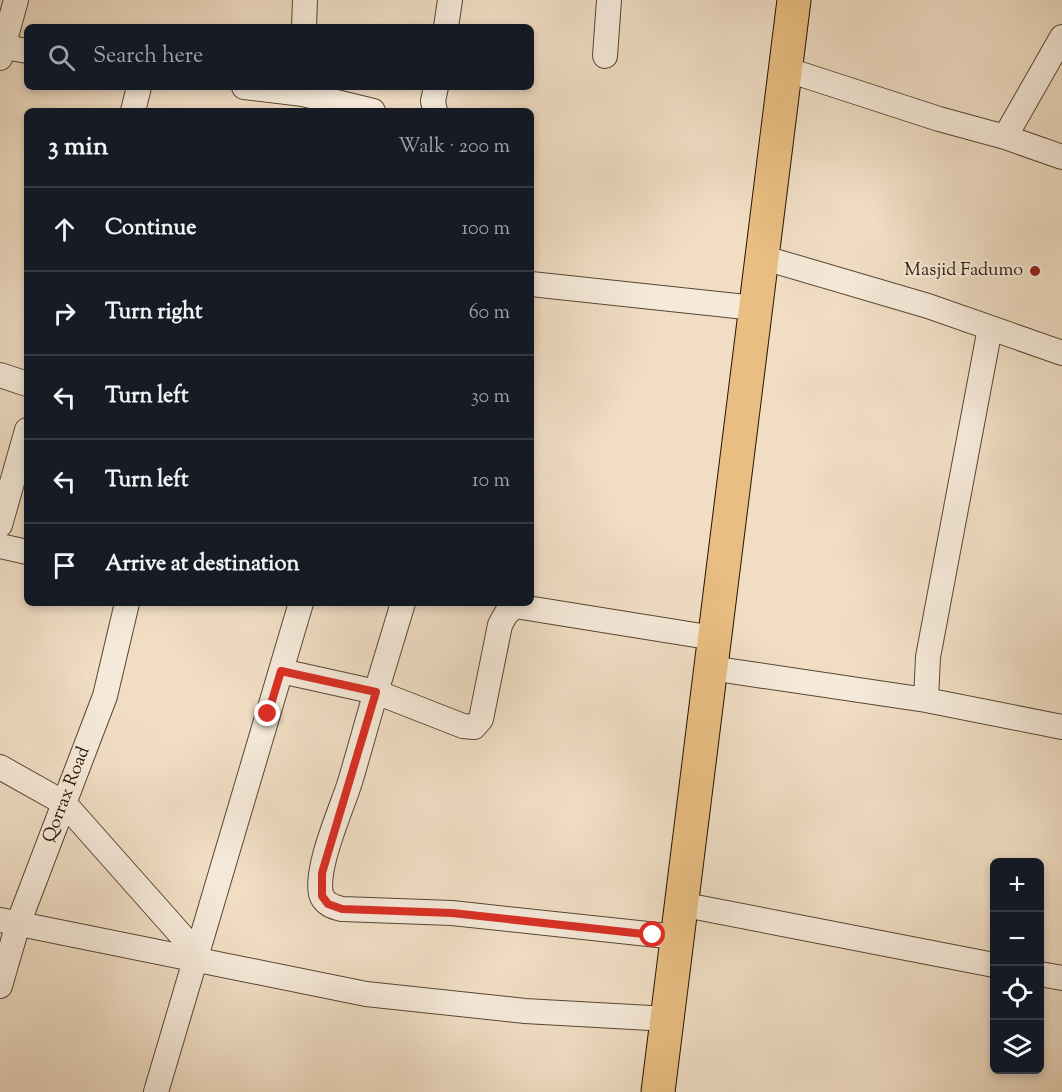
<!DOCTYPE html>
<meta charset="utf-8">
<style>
:root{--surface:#171b24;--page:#20242c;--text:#f1f3f6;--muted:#9ea1a6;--line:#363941}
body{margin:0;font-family:"Sorts Mill Goudy",serif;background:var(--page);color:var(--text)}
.controls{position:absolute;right:18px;bottom:18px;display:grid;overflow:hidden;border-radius:9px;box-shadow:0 3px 9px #0003}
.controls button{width:54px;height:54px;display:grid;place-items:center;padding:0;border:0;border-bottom:2px solid var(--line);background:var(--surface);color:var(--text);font:30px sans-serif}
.stop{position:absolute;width:18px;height:18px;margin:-14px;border:4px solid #d93025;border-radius:50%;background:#fff}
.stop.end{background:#d93025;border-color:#fff;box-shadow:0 2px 6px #0008}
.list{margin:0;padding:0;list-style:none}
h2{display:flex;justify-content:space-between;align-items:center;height:78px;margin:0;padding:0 24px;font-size:26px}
h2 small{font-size:20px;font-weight:400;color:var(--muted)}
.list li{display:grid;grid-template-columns:39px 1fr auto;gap:18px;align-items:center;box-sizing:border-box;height:84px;padding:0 24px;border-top:2px solid var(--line)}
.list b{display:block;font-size:22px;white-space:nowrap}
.list em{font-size:20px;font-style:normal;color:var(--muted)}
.icon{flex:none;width:33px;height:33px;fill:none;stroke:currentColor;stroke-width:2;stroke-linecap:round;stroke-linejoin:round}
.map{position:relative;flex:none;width:1062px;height:1092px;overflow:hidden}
.search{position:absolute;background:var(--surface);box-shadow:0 3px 9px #0003;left:24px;top:24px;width:510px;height:66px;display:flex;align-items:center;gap:15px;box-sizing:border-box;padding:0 21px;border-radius:9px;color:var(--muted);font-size:22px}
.panel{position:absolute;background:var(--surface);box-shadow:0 3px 9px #0003;left:24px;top:108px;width:510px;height:498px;border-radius:9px}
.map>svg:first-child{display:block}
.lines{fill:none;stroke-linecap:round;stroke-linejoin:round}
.street-casing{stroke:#584631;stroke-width:26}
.primary-casing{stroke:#261300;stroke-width:35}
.street{stroke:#f5e9d9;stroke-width:24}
.primary{stroke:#e8be82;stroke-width:33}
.route{stroke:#d93025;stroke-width:8}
.poi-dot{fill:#8f2418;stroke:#f5e9d9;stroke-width:2}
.labels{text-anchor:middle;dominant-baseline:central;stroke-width:4.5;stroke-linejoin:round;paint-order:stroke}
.poi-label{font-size:18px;fill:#261300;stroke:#f5e9d9;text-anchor:end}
.street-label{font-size:18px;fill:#261300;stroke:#f5e9d9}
</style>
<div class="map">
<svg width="1062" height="1092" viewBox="0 0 1062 1092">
<rect width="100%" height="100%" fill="#f0ddc4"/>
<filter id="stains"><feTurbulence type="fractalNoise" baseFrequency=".00333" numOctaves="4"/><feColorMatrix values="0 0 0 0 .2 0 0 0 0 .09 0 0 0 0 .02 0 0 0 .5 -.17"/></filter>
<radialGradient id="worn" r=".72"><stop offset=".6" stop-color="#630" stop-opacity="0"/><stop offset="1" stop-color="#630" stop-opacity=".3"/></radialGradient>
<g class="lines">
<defs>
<path id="street" d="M 304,27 L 305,0
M 446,27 L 450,0
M 0,46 L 27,51
M 605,56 L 609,0
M 0,58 L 16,0
M 785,69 L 939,119 L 1005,137 L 1062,157
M 244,87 L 303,94 L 373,111
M 133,111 L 139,87
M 435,111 L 433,101 L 436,87
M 1005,137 L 1062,37
M 761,257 L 928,306 L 1062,353
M 531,284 L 755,308
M 990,328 L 928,657 L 926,700 L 1062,727
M 0,375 L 27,384
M 0,525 L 27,430
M 0,546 L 27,552
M 403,603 L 376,692 L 463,726 L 474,727 L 481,719 L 500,625 L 506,614 L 515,606 L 714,638
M 710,668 L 926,700
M 281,671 L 376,692 C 367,722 359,752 350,782 C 342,808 315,867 321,894 C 324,904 333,907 342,909 L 452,913 L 676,937
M 0,767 L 64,803 L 197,953
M 680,904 L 994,965
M 0,920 L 366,994 L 525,1011 L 668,1019
M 1040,974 L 1062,978
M 0,986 L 18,924 L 105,696 L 127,603
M 156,1092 L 301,603"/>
<path id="primary" d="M 658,1092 L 794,0"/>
</defs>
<use href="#street" class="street-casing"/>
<use href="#primary" class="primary-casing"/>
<use href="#street" class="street"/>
<use href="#primary" class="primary"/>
</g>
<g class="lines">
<path class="route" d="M 268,714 L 281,671 L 376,692 L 322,873 L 322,896 L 328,904 L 342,909 L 452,913 L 653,935"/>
</g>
<circle class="poi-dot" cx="1035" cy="271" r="6"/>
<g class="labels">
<g class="poi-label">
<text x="1023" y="271">Masjid Fadumo</text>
</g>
<g class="street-label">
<text transform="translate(67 795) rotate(-69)">Qorrax Road</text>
</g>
</g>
<rect width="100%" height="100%" filter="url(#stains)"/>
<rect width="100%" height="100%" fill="url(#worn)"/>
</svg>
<div class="controls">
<button>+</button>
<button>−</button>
<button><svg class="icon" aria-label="locate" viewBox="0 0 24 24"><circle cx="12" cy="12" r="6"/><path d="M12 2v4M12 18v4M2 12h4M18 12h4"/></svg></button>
<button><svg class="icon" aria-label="layers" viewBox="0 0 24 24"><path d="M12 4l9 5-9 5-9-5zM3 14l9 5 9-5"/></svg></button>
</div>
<div class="stop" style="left:653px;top:935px"></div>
<div class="stop end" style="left:268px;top:714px"></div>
<div class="search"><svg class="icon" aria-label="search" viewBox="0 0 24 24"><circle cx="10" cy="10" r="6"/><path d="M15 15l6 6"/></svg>Search here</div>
<section class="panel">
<h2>3 min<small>Walk · 200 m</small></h2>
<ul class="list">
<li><svg class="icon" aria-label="ahead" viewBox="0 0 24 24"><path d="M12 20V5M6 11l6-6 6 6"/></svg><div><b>Continue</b></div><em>100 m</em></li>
<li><svg class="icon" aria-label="right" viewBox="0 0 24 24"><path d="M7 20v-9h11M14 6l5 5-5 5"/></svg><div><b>Turn right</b></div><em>60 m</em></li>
<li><svg class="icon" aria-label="left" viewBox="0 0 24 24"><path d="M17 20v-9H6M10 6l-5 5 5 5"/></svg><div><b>Turn left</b></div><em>30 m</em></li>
<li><svg class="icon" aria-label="left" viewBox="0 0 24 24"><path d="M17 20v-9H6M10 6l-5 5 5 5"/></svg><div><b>Turn left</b></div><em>10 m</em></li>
<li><svg class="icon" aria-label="arrive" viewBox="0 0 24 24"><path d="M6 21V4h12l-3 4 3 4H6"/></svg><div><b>Arrive at destination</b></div></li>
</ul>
</section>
</div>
